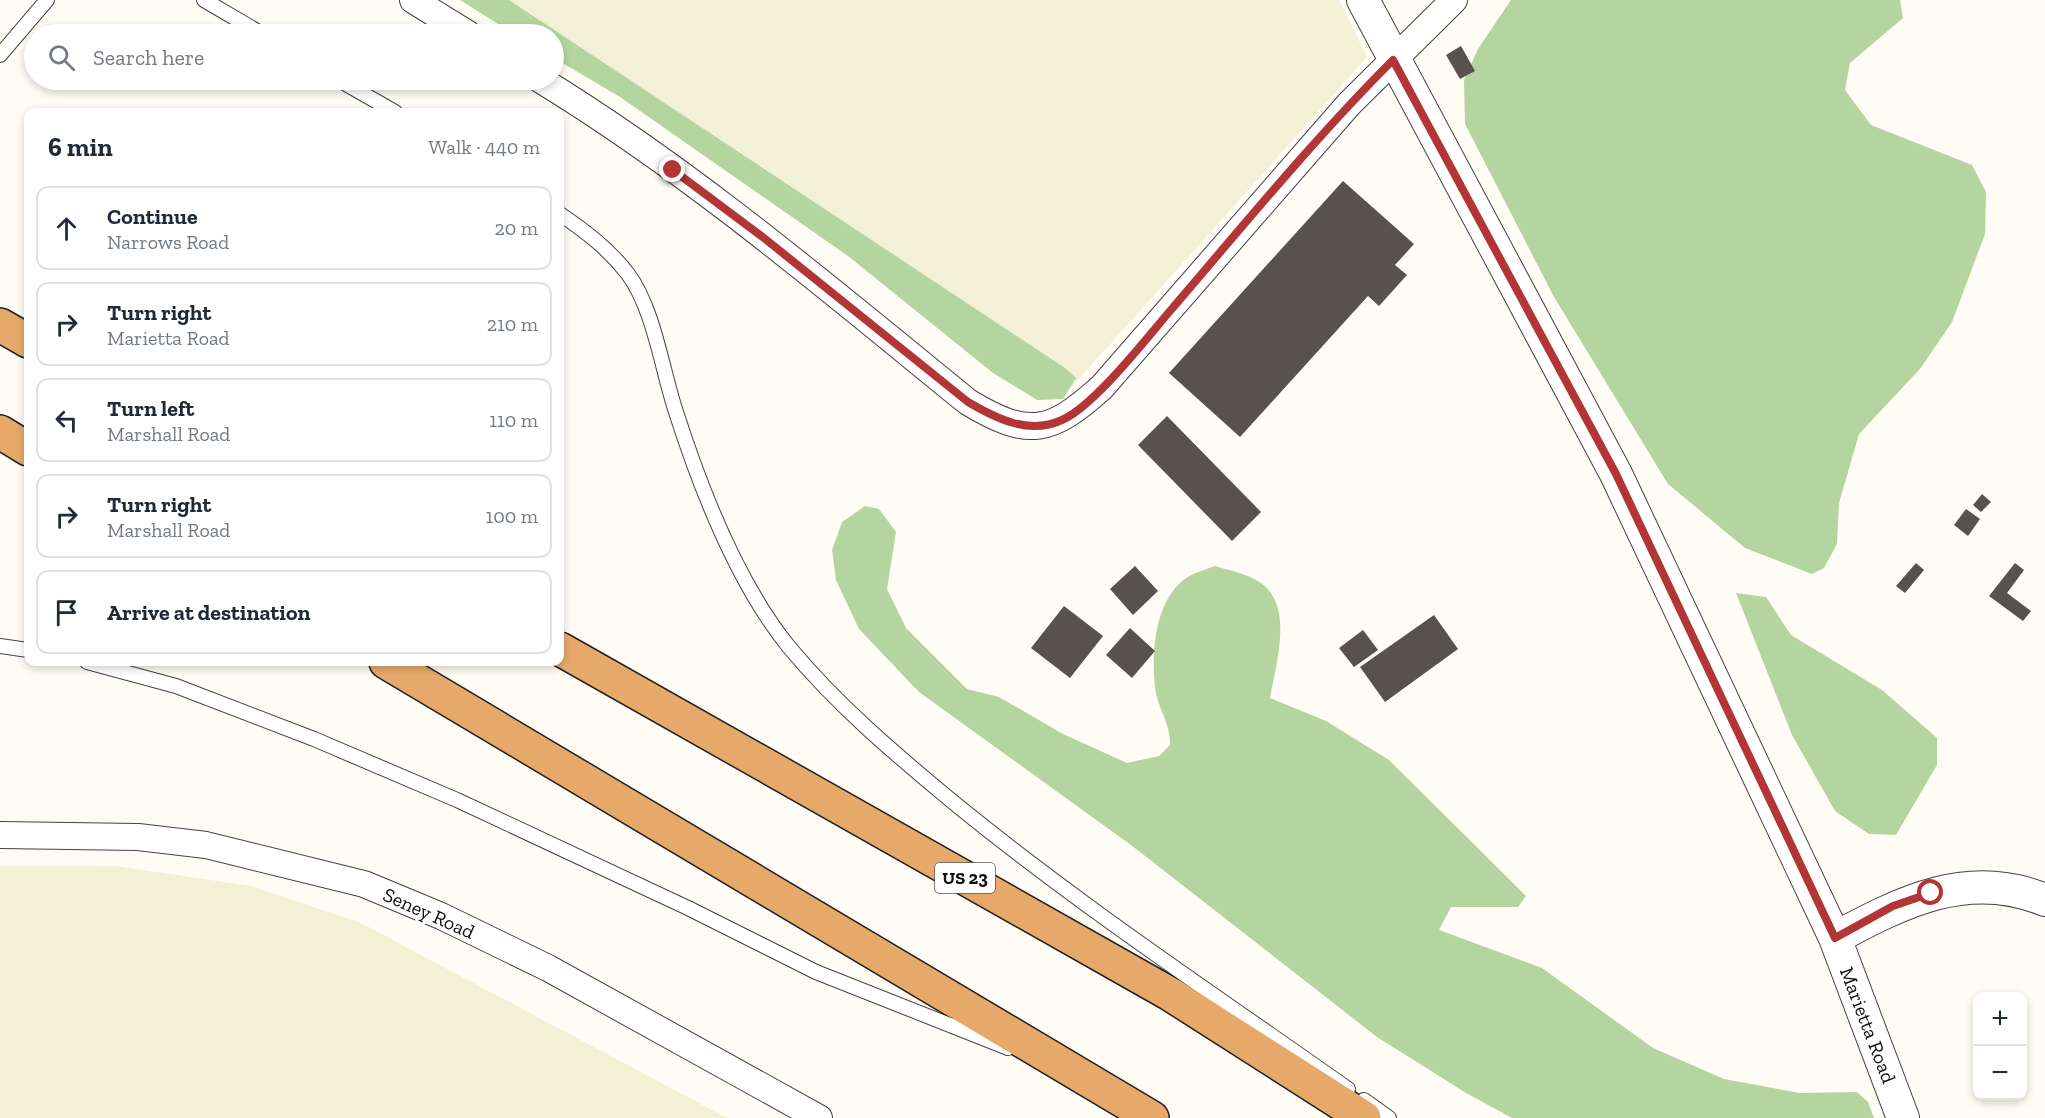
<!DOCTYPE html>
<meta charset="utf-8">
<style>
:root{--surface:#fff;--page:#f2f2f3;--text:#1f2937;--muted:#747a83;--line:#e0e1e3}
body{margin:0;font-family:"Zilla Slab",serif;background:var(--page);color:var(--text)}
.controls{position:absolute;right:18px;bottom:18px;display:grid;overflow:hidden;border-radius:12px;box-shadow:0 3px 9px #0003}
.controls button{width:54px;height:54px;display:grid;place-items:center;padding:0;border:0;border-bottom:2px solid var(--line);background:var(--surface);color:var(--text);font:30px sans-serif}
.stop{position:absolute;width:18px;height:18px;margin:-14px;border:4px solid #b33535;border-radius:50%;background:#fff}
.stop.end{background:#b33535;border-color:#fff;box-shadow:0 2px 6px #0008}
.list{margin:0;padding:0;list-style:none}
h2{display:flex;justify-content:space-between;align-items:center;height:78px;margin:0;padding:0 24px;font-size:26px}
h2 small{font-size:20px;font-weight:400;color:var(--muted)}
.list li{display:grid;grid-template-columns:39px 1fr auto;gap:18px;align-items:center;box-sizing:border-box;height:84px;margin:0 12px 12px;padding:0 12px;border:2px solid var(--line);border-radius:12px}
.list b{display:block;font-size:22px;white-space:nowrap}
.list p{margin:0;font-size:20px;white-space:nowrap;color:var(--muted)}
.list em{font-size:20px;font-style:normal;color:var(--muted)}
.icon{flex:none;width:33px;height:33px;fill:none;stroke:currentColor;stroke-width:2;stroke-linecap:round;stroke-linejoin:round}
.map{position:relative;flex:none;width:2045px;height:1118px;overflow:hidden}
.search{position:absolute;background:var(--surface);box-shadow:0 3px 9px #0003;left:24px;top:24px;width:540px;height:66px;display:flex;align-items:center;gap:15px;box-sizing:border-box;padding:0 21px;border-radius:33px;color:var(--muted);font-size:22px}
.panel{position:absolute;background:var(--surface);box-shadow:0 3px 9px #0003;left:24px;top:108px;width:540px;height:558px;border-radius:12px}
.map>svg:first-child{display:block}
.farmland{fill:#f2f1d5}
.forest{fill:#b5d5a0}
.building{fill:#57524d}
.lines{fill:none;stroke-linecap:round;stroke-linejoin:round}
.service-casing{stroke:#434343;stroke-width:16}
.minor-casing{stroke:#434343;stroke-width:28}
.tertiary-casing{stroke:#434343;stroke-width:34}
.motorway-casing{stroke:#212121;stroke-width:36}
.service{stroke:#fff;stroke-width:14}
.minor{stroke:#fff;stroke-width:26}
.tertiary{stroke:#fff;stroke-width:32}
.motorway{stroke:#e6a96a;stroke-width:33}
.route{stroke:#b33535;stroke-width:8}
.labels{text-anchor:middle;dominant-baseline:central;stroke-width:6;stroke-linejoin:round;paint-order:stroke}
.shield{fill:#fff;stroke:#585858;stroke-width:1.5}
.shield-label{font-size:18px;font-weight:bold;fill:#101010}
.street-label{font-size:20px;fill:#101010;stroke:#fff}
</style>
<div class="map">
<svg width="2045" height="1118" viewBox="0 0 2045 1118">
<rect width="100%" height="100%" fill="#fefcf4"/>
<path class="farmland" d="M 501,0 L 1339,0 L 1367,57 L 1069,390 Z
M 0,866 L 116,866 L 251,886 L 361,923 L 727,1118 L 0,1118 Z"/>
<path class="forest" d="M 460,0 L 509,0 L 1065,368 L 1076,378 L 1063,399 L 1037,400 L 993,373 L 848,256 L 620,97 L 554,58 L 554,34 L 514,34 Z
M 1511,0 L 1900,0 L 1903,18 L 1850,63 L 1845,90 L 1871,125 L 1972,165 L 1986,192 L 1985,234 L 1952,322 L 1920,369 L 1859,434 L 1839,503 L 1837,544 L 1824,568 L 1812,574 L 1745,548 L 1668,484 L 1554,297 L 1465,124 L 1464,80 L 1478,49 Z
M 865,506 L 879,509 L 896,532 L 887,589 L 906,628 L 967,689 L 999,697 L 1063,734 L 1127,763 L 1159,756 L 1170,745 C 1171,723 1157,708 1155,687 C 1151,651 1155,597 1189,576 C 1197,572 1207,569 1215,566 C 1228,570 1244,573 1256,580 C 1296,601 1276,663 1270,698 L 1326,721 L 1389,760 L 1526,896 L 1518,907 L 1451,907 L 1439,930 L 1542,968 L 1653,1048 L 1724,1079 L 1800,1093 L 1857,1092 L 1868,1102 L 1874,1118 L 1512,1118 L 1466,1093 L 1377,1037 L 1131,845 L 919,692 L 859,629 L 836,580 L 832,550 L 842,522 Z
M 1736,593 L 1766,597 L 1791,635 L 1882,690 L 1937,738 L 1937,765 L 1896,835 L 1869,834 L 1835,811 L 1792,735 Z"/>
<path class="building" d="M 1461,46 L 1475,71 L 1460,79 L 1446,55 Z
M 1343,181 L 1414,244 L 1395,265 L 1407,275 L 1379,306 L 1368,296 L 1240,437 L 1169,373 Z
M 1167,416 L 1261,512 L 1232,541 L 1138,445 Z
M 1982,494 L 1991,502 L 1981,512 L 1973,505 Z
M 1966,509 L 1980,519 L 1968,536 L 1954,525 Z
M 1916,563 L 1924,570 L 1905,593 L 1896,586 Z
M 2015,563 L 2024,570 L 2007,593 L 2031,611 L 2023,621 L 1989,596 Z
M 1135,566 L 1158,591 L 1133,615 L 1110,589 Z
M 1064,606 L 1103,636 L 1070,678 L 1031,648 Z
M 1434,615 L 1458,649 L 1385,702 L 1360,667 Z
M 1130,628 L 1155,651 L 1132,678 L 1106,655 Z
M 1363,630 L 1378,650 L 1354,667 L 1339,648 Z"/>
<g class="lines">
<defs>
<path id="service" d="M 204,0 L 262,34
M 0,55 L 47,0
M 339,80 L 395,112
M 560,214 C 585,231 609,249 628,274 C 654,309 662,370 676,412 C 701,490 737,583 789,647 C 837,705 895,754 953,802 C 1079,905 1215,995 1348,1089
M 0,646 L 28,650
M 87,662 L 176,686 L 314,739 L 457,800 L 688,908 L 816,972 L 1008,1048
M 1364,1100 L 1389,1118"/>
<path id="minor" d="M 413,0 L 468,34
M 541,80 C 693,173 830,290 968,402 C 1029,439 1051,433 1102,387 L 1349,104 L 1454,0
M 0,835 L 138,837 L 206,845 L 364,884 L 441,916 L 548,968 L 819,1118"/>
<path id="tertiary" d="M 1363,0 L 1616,474 L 1835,938 L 1903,1118
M 1835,938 C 1902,902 1968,868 2045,900"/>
<path id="motorway" d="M 0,325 L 28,341
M 0,432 L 28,449
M 560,649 L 1170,994 L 1364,1118
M 386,662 L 1152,1118"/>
</defs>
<use href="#service" class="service-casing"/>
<use href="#minor" class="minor-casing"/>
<use href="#tertiary" class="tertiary-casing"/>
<use href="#motorway" class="motorway-casing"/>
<use href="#service" class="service"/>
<use href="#minor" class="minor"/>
<use href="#tertiary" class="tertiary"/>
<use href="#motorway" class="motorway"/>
</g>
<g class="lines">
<path class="route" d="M 673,170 L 764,238 L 968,402 C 997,419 1029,435 1062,420 C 1094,406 1146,339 1170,311 C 1243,226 1314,139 1393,60 L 1616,474 L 1835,938 L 1893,906 L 1931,893"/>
</g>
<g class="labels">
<rect class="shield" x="935" y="863" width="60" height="30" rx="4.5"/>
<g class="shield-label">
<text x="965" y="878">US 23</text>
</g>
<g class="street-label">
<text transform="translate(429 913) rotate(24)">Seney Road</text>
<text transform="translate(1868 1025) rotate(69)">Marietta Road</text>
</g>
</g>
</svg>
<div class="controls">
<button>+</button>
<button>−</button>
</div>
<div class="stop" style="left:1931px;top:893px"></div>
<div class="stop end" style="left:673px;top:170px"></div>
<div class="search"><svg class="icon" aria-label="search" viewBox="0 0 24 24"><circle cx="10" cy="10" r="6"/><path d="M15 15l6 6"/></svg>Search here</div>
<section class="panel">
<h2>6 min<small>Walk · 440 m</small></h2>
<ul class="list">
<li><svg class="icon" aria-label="ahead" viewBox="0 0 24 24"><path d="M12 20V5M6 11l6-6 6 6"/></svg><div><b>Continue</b><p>Narrows Road</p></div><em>20 m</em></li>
<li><svg class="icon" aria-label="right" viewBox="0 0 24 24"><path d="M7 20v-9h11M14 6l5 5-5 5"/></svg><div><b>Turn right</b><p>Marietta Road</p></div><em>210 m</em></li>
<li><svg class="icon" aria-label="left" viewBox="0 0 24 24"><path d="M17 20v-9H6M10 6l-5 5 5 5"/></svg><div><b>Turn left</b><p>Marshall Road</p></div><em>110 m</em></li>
<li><svg class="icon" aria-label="right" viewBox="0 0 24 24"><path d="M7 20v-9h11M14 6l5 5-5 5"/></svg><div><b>Turn right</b><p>Marshall Road</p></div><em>100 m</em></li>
<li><svg class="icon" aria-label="arrive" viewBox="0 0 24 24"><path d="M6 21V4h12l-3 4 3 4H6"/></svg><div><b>Arrive at destination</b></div></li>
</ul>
</section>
</div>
